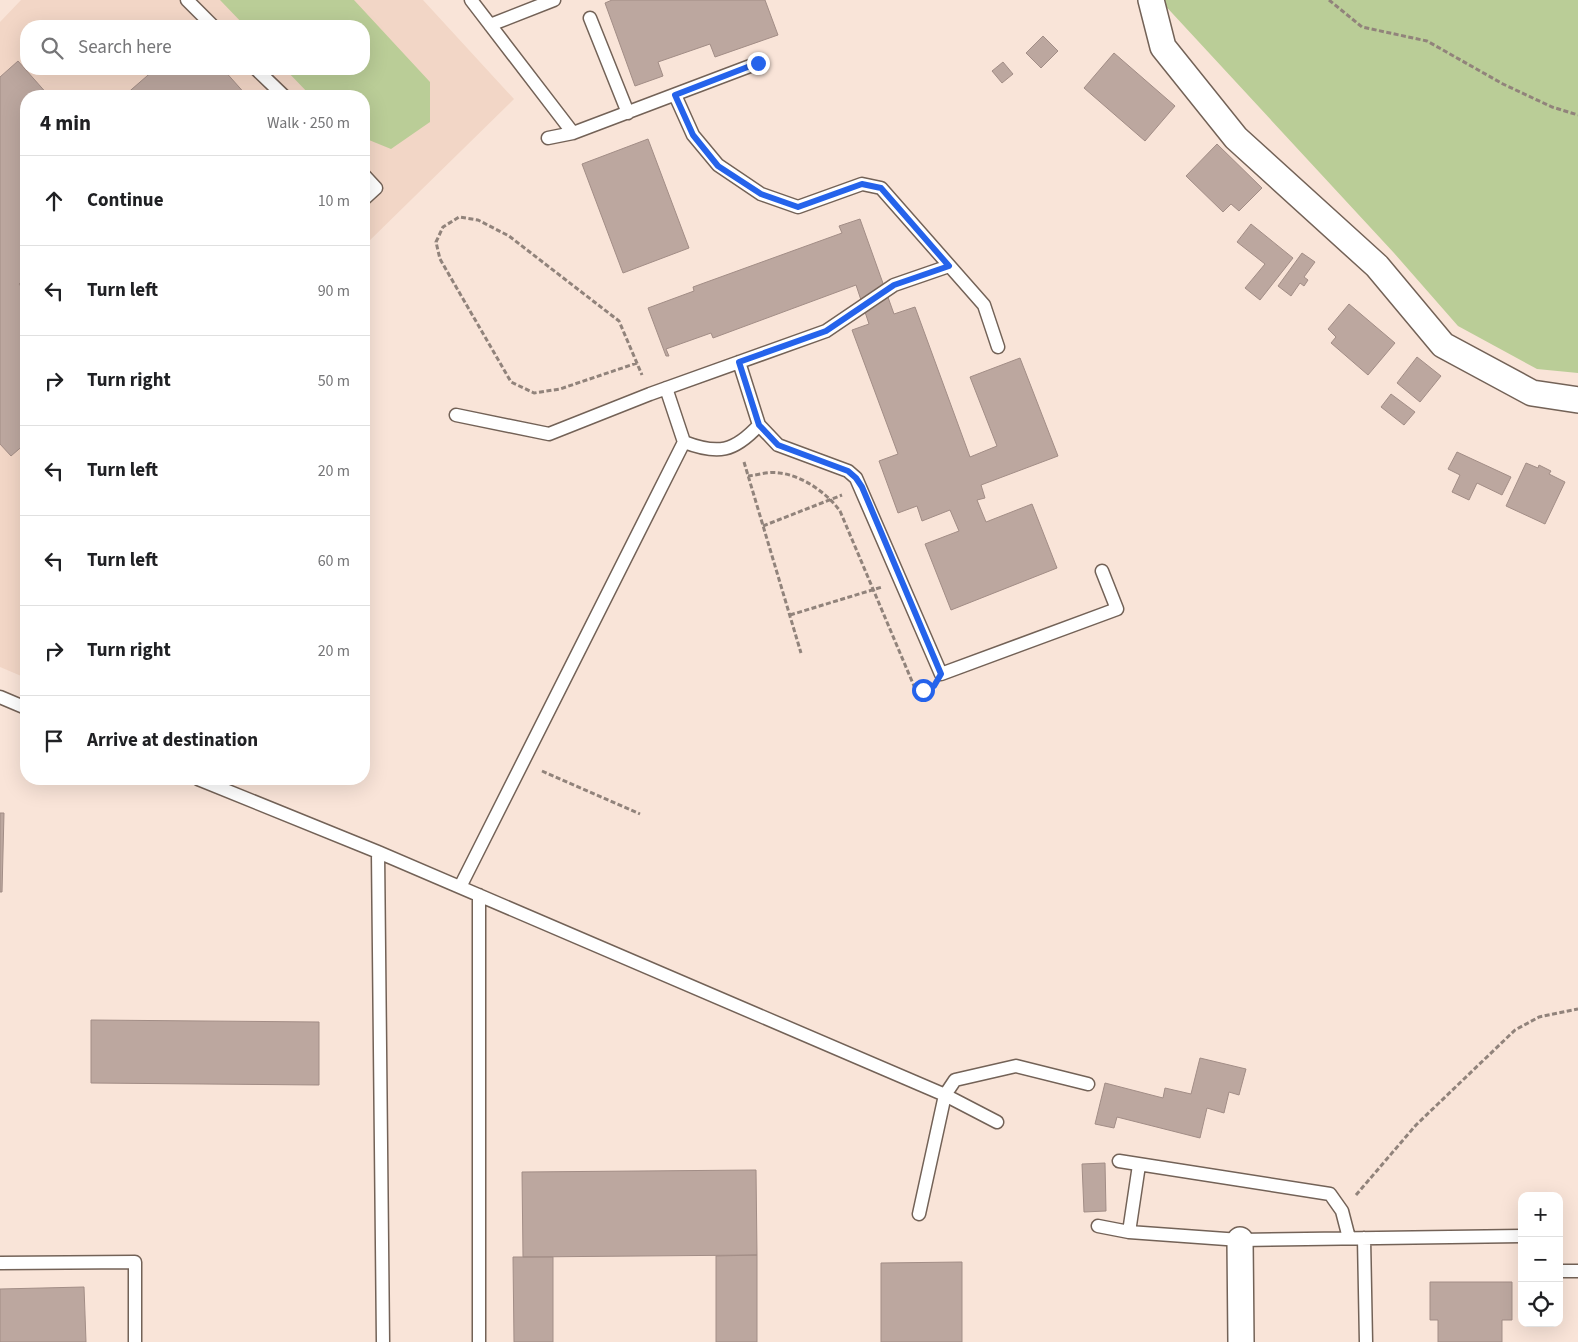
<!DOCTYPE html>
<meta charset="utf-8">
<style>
:root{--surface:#fff;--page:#f2f2f2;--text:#202124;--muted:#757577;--line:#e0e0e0}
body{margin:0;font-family:"Source Sans 3",sans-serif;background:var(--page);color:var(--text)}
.controls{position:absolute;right:15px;bottom:15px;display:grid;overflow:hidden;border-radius:10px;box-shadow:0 5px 20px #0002}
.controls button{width:45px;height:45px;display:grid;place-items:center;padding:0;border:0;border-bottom:1px solid var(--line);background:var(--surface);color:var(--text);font:25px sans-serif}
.stop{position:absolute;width:15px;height:15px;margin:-11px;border:4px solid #2563eb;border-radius:50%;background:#fff}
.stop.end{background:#2563eb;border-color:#fff;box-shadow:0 1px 5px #0008}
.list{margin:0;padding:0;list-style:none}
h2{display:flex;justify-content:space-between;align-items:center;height:65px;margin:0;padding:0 20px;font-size:21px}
h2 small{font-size:16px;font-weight:400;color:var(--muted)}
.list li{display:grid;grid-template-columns:32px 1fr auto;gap:15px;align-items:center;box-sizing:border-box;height:90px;padding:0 20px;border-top:1px solid var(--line)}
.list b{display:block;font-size:19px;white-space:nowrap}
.list em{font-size:16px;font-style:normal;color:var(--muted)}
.icon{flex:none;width:28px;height:28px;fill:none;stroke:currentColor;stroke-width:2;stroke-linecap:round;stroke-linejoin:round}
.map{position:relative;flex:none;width:1578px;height:1342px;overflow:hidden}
.search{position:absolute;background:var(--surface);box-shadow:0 5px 20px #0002;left:20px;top:20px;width:350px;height:55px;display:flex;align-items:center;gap:12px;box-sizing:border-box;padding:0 18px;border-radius:20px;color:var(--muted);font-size:19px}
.panel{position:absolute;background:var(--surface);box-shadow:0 5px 20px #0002;left:20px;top:90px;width:350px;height:695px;border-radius:20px}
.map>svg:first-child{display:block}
.built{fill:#f2d6c6;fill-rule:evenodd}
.green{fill:#bacd97}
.building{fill:#bca79f;stroke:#a28d86}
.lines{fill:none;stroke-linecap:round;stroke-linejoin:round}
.service-casing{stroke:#736257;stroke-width:15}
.minor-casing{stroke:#736257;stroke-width:28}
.path{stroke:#91837b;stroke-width:3;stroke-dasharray:5 2.5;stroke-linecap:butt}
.service{stroke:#fff;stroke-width:12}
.minor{stroke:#fff;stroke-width:25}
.route{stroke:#2563eb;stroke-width:6}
</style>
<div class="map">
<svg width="1578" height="1342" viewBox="0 0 1578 1342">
<rect width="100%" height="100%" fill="#f9e4d8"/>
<path class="built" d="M 21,0 L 423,0 L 514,99 L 364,246 L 364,96 L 26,96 L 26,678 L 0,667 L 0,22 ZM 26,26 L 364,26 L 364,69 L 26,69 Z"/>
<path class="green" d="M 220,0 L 354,0 L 430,82 L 430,122 L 391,149 L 364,138 L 364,96 L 311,96 L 285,69 L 364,69 L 364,26 L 245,26 Z
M 1160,0 L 1578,0 L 1578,373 L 1537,369 L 1458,326 L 1394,253 Z"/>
<path class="building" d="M 612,0 L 765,0 L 778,35 L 715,57 L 710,44 L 658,62 L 663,76 L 635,86 L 605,3 Z
M 1043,36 L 1058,51 L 1041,68 L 1026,53 Z
M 1114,53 L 1175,106 L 1145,141 L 1084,88 Z
M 18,61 L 49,96 L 26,96 L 26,277 L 19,284 L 26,293 L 26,443 L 11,456 L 0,444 L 0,77 Z
M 1003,62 L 1013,74 L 1002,83 L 992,71 Z
M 155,69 L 223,69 L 247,96 L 124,96 Z
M 648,139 L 689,248 L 623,273 L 582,164 Z
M 1217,144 L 1262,188 L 1239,211 L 1231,204 L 1223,212 L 1186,176 Z
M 860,219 L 894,314 L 915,307 L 970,457 L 997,446 L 970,377 L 1020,358 L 1058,456 L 981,485 L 985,498 L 977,500 L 986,522 L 1032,504 L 1057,568 L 951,610 L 925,544 L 959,531 L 950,510 L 922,521 L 917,506 L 898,513 L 879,461 L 898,454 L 852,330 L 869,324 L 856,285 L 713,338 L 711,333 L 666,349 L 669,356 L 666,356 L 648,308 L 694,291 L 693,287 L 842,233 L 839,226 Z
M 1251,224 L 1293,258 L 1260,300 L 1245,288 L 1265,264 L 1237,242 Z
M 1302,253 L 1315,262 L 1304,277 L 1308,280 L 1304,286 L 1300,283 L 1291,296 L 1278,286 Z
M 1349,304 L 1395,343 L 1368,375 L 1331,343 L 1336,337 L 1328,329 Z
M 1417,357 L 1441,376 L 1420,402 L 1397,383 Z
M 1391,394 L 1415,412 L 1404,425 L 1381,407 Z
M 1457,452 L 1511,477 L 1502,495 L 1477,483 L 1469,500 L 1452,492 L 1460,475 L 1448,469 Z
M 1526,463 L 1538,468 L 1539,465 L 1551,471 L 1549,474 L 1565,482 L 1545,524 L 1506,506 Z
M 0,813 L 4,813 L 2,892 L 0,892 Z
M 91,1020 L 319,1022 L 319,1085 L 91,1083 Z
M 1200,1058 L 1246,1069 L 1239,1095 L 1229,1092 L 1224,1113 L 1207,1108 L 1200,1138 L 1117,1117 L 1114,1128 L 1095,1124 L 1105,1083 L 1163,1098 L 1165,1088 L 1191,1094 Z
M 1105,1163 L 1106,1211 L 1084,1212 L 1082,1164 Z
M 756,1170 L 757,1255 L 523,1257 L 522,1172 Z
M 757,1255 L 757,1342 L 716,1342 L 716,1256 Z
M 513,1257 L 553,1257 L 553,1342 L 514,1342 Z
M 962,1262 L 962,1342 L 881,1342 L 881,1263 Z
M 1430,1282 L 1512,1282 L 1512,1320 L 1502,1320 L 1502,1342 L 1438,1342 L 1438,1320 L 1430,1320 Z
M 84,1287 L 86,1342 L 0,1342 L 0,1289 Z"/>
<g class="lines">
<defs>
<path id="service" d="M 187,0 L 213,26
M 471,0 L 573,133
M 590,18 L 628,113
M 490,25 L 554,0
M 256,69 L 284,96
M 675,95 L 693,135 L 718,165 L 761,194 L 798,207 L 862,184 L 881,188 L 984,305 L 998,347
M 548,138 L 573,133 L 758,63
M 364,175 L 376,188 L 364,199
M 666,388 L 684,442 C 718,455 734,452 759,425 L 739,362
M 456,415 L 549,434 L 650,394 L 826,331 L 894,285 L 949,266
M 759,425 L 778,445 L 848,471 L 856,478 L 941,674 L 1117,609 L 1102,571
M 0,697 L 26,708
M 198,779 L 378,852 L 945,1095 L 919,1214
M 378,852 L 383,1342
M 460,887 L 684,442
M 479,895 L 479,1342
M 997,1122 L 945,1095 L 955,1080 L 1016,1066 L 1088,1084
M 1119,1161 L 1330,1194 L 1342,1211 L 1349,1238
M 1098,1226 L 1129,1232 L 1240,1240 L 1522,1236
M 1129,1232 L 1139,1165
M 1364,1238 L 1366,1342
M 0,1263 L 135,1262 L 135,1342
M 1559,1271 L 1578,1271"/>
<path id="minor" d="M 1151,0 L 1163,47 L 1236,138 L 1377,266 L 1443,345 L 1532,393 L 1578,400
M 1240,1240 L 1241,1342"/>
</defs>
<use href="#service" class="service-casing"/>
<use href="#minor" class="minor-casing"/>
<path class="path" d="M 1329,0 L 1362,27 L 1427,41 L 1503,84 L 1552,107 L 1578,115
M 637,363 L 560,389 L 534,393 L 511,382 L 440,259 L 436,242 L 443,227 L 459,217 L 478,220 L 509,236 L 619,321 L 642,375
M 744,462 L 801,653
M 748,476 C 758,475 770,471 780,473 C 803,476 827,493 840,511 L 914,686 L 923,690 L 928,688
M 763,526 L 842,495
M 790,615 L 882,587
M 542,771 L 640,814
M 1356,1195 L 1416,1125 L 1515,1030 L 1539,1017 L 1578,1009"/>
<use href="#service" class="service"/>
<use href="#minor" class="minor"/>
</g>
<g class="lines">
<path class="route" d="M 758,63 L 675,95 L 693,135 L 718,166 L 761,194 L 798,207 L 862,184 L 881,188 L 949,266 L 894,285 L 826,331 L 739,362 L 759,425 L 778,445 L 848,471 L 856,478 L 862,487 L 941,674 L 934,686 L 923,690"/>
</g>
</svg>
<div class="controls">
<button>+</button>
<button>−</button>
<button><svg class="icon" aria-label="locate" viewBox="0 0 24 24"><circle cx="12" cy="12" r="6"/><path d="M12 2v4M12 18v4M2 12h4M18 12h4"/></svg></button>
</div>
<div class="stop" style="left:923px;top:690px"></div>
<div class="stop end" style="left:758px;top:63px"></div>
<div class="search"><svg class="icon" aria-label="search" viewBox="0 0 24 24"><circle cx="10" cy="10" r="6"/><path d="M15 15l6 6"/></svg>Search here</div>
<section class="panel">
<h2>4 min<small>Walk · 250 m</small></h2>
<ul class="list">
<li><svg class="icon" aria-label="ahead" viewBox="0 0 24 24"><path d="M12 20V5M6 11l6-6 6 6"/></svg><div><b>Continue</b></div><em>10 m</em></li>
<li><svg class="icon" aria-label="left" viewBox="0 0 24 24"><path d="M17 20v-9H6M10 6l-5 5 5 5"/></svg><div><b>Turn left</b></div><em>90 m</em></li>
<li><svg class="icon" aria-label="right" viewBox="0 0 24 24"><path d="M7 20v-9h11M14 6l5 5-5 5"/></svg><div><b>Turn right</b></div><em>50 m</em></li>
<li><svg class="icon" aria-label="left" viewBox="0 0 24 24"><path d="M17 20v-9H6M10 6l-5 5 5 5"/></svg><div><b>Turn left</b></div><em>20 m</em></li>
<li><svg class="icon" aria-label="left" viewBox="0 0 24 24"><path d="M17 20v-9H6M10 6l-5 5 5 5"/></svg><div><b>Turn left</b></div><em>60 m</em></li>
<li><svg class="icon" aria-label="right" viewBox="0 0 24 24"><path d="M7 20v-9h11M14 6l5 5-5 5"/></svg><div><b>Turn right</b></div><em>20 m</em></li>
<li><svg class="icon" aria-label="arrive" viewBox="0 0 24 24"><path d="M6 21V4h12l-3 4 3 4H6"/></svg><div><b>Arrive at destination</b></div></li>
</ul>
</section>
</div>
